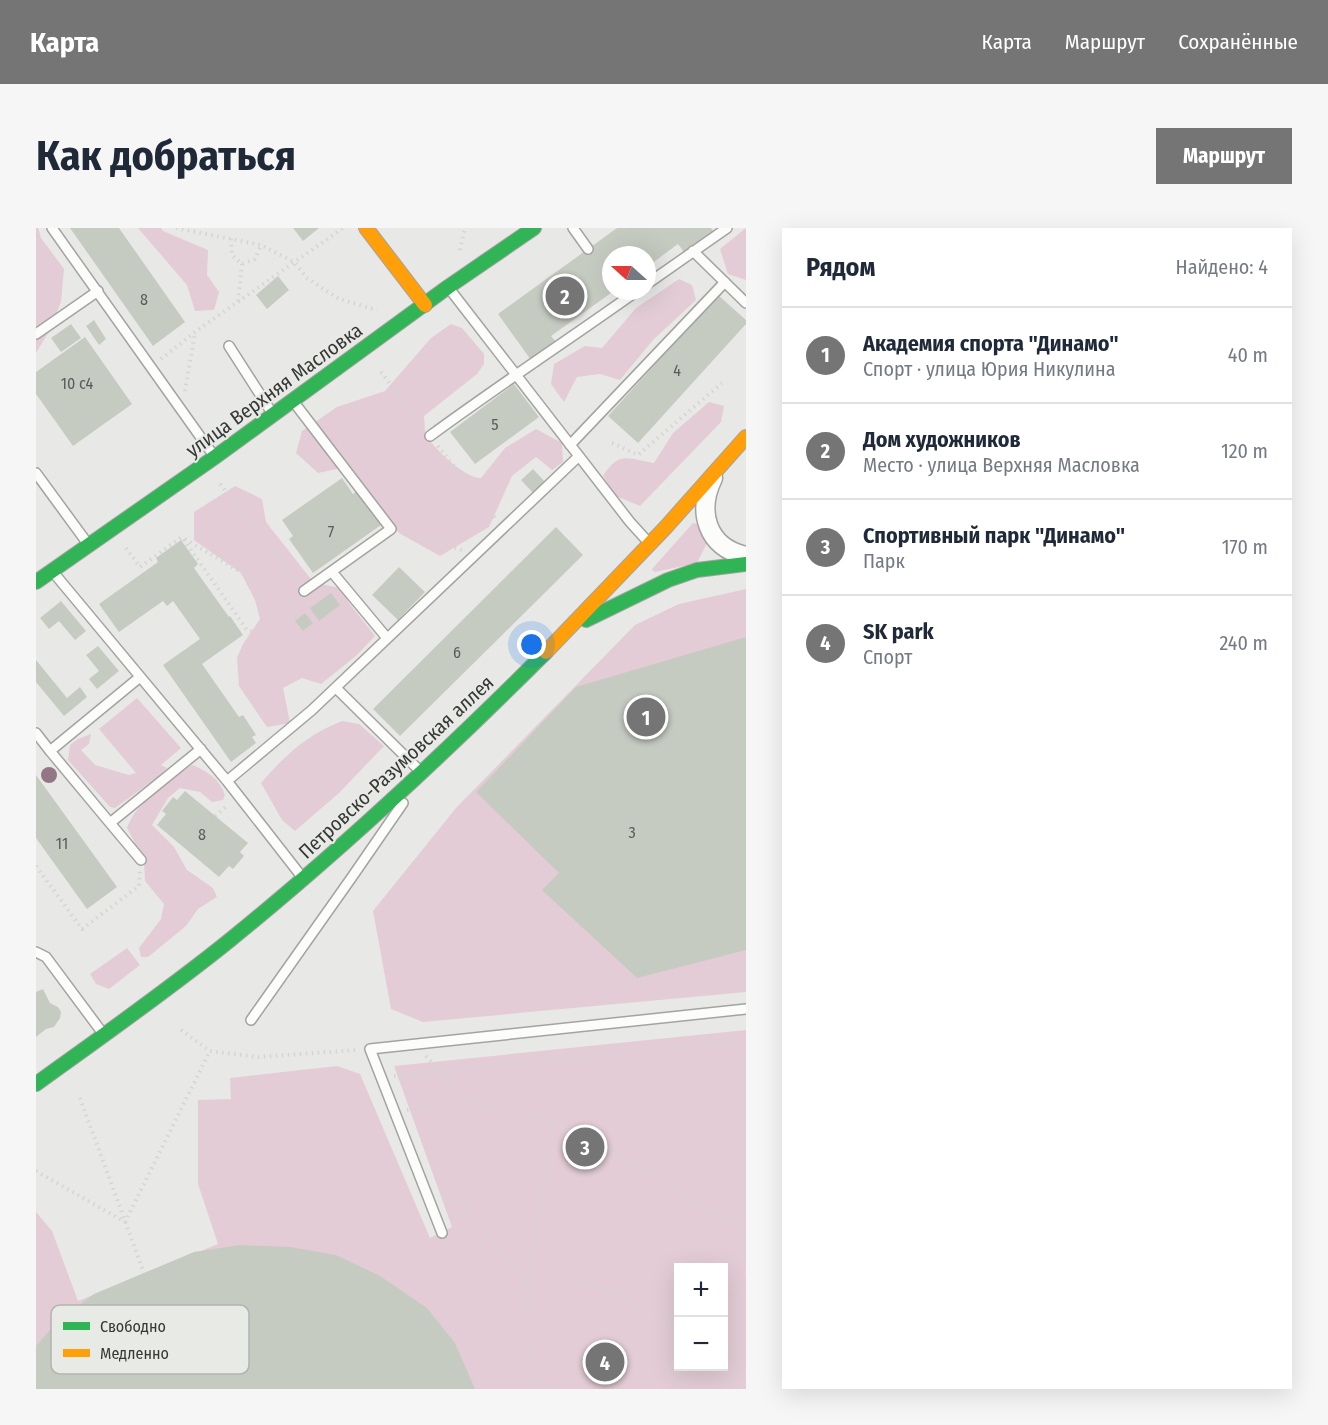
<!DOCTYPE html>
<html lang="ru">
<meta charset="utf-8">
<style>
:root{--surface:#fff;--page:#f6f6f7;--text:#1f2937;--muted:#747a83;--line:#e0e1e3;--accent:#747574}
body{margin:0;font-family:"Fira Sans Condensed",sans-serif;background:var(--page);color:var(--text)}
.controls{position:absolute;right:18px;bottom:18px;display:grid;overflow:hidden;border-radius:0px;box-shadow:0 6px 24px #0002}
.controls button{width:54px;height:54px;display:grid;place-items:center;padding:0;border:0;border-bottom:2px solid var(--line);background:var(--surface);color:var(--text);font:30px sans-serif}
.compass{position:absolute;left:566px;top:18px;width:54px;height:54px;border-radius:50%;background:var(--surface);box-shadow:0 6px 24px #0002;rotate:291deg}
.you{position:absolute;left:496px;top:417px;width:21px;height:21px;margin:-15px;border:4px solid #fff;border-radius:50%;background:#1a73e8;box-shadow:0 0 0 9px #1a73e833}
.badge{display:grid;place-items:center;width:39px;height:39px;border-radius:50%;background:var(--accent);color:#fff;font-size:20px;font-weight:700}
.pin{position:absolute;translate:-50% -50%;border:3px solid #fff;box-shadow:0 2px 6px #0006}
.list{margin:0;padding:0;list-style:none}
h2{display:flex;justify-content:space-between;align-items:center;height:78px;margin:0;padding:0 24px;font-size:26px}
h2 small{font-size:20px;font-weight:400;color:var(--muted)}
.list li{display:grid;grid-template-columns:39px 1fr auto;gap:18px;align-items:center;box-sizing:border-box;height:96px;padding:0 24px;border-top:2px solid var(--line)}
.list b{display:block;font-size:22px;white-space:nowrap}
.list p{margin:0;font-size:20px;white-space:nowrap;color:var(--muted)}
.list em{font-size:20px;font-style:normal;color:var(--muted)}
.map{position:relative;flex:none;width:710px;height:1161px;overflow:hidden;border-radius:0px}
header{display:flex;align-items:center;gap:36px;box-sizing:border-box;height:84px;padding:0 30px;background:var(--accent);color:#fff}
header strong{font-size:28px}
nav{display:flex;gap:33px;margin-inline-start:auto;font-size:21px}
.intro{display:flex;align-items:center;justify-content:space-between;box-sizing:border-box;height:144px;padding:0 36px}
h1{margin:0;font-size:42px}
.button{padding:15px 27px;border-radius:0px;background:var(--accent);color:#fff;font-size:21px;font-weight:700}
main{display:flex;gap:36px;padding:0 36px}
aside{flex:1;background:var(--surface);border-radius:0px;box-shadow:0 6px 24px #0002}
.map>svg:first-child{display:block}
.green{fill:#e3ccd5;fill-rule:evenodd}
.building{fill:#c6cbc2}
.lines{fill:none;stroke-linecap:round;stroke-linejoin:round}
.lane-casing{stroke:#a3a3a2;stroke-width:12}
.street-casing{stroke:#a3a3a2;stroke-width:21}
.fast-casing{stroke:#a3a3a2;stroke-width:16}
.slow-casing{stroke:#a3a3a2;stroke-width:16}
.path{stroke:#d4d5d4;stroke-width:4;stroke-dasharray:1.5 4.5;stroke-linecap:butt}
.lane{stroke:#fcfcfb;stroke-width:9}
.street{stroke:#fcfcfb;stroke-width:18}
.fast{stroke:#30b455;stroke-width:14}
.slow{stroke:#ff9f0a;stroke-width:14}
.tree{fill:#947786}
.labels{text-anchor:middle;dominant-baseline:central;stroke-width:4.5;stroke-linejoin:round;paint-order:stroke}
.number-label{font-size:16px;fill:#5a5c59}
.street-label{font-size:20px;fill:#363736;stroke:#e8eae6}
.key{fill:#e8eae6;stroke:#b3b4b1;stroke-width:1.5}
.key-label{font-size:16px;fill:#363736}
</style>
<header>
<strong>Карта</strong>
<nav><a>Карта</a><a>Маршрут</a><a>Сохранённые</a></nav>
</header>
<div class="intro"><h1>Как добраться</h1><a class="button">Маршрут</a></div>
<main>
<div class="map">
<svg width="710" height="1161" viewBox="0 0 710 1161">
<rect width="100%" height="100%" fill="#e8e9e7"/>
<path class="green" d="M 0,0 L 2,0 L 5,10 L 28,41 L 25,74 L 12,105 L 0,125 Z
M 102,0 L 125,0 L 127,3 L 172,22 L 171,47 L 183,64 L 178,82 L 159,83 L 151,57 Z
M 710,0 L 710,52 L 692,46 L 684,21 Z
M 643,51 L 656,57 L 660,72 L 617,112 L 584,152 L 564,146 L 541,149 L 528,174 L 515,156 L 518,136 L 549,118 L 566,120 L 600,80 Z
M 415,96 L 426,100 L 448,126 L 448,136 L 441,146 L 388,188 C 389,194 388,203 390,207 C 398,221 430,251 445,250 L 469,220 L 500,201 L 526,215 L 527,234 L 516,242 L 500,229 L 476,248 L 453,299 L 404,328 L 363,305 L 310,239 L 282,245 L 260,225 L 266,203 L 301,179 L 349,163 L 395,110 Z
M 673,174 L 688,178 L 685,194 L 604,278 L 580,268 L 567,248 C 583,222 593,231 618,235 L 637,205 Z
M 199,258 L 226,271 L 230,294 L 278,355 L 305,360 L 313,375 L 339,408 L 320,428 L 285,456 L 266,450 L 247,460 L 254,495 L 231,499 L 203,458 L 201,430 L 207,416 L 224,391 L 219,372 L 205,345 L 158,312 L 158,284 Z
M 657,295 L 661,296 L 672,313 L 661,335 L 619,344 L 617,343 L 616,341 Z
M 710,361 L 710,764 L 387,794 L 355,781 L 337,683 L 420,580 L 599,397 L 643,376 Z
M 101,470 L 145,520 L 125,537 L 131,540 L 123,548 L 79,580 L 74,579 L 32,532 L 34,517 L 42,511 L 55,506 L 53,516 L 45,522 L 59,537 L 93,547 L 100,545 L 63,501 Z
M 306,493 L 323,496 L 348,518 L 303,565 L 259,603 L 246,592 L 225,555 C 250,526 271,507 306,493 Z
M 156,537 C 172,543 183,551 189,567 L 187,572 L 176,574 L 164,564 L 144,560 L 132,570 L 116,597 L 138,619 L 151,642 L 177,660 L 181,669 L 162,681 L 150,698 L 112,729 L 105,729 L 103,720 L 125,691 L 128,676 L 109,653 L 108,633 L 91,600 C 100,574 134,552 156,537 Z
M 91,720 L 104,737 L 73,761 L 60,756 L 54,746 Z
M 710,802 L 710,1161 L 0,1161 L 0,984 L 16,1003 L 42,1073 L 182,1016 L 162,956 L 162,872 L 195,871 L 194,850 L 301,838 L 324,846 L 394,1010 L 416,999 L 358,838 ZM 642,1040 L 688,1040 L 688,1138 L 642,1138 Z"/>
<path class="building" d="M 34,0 L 83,0 L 149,94 L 117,118 Z
M 257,0 L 283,0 L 267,13 Z
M 581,0 L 675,0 L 677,3 L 648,24 L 642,16 L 611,39 L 611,27 L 575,27 L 575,65 L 515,108 L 520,114 L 495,132 L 462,86 Z
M 242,48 L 253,62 L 231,81 L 220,67 Z
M 682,67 L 710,92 L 710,96 L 602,215 L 572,188 Z
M 58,92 L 70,111 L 63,117 L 50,98 Z
M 35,96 L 45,110 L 25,124 L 15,110 Z
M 49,109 L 96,176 L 37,218 L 0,166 L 0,144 Z
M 478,156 L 503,189 L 439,236 L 414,204 Z
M 497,241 L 510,255 L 498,266 L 485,252 Z
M 306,250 L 317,266 L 321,263 L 345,297 L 277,345 L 253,311 L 257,308 L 246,292 Z
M 520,299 L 547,327 L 364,508 L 337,481 Z
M 145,312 L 162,336 L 158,340 L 193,389 L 194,388 L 207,407 L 166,436 L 203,489 L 207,487 L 220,507 L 216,509 L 220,515 L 195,534 L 127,437 L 164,411 L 137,373 L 131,378 L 127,373 L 83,404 L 63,376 L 122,334 L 120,330 Z
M 363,339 L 389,364 L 362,392 L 336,367 Z
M 295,365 L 304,377 L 283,393 L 274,380 Z
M 25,373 L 50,403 L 39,412 L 23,393 L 13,401 L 4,390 Z
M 269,385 L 277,395 L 267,403 L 259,393 Z
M 710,409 L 710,722 L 601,750 L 506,662 L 523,645 L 440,564 L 540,459 Z
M 62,418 L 83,443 L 61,461 L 53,451 L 63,443 L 50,427 Z
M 0,432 L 31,470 L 44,459 L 51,469 L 28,488 L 0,454 Z
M 0,547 L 81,659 L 51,681 L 0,610 Z
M 149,563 L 212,615 L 204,624 L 208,628 L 197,641 L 193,638 L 183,649 L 121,597 L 130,586 L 126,583 L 137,569 L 141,572 Z
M 7,761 L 14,775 L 22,779 L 25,784 L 24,790 L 18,799 L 10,801 L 0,809 L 0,764 Z
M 204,1017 L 254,1019 L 300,1027 L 344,1048 L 391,1080 L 419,1115 L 439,1161 L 0,1161 L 0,1118 L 21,1094 L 58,1066 L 158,1024 Z"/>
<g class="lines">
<defs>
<path id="lane" d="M 16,0 L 178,228
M 537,0 L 552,21
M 657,23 L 710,75
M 611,56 L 691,0
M 412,59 L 594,294 L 613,315
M 0,106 L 62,63
M 193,118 L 236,185
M 257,173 L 355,301 L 268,363
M 394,208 C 462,158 532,112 601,63
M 534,217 L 689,54
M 0,245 L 52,316
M 17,344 L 191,553 L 266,649
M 296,344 L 351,410
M 104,449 L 14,523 L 74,595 L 165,521
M 300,460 L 385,544
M 0,505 L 14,523
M 191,553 L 276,482 L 543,228
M 74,595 L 105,632
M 0,724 L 10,729 L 68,807
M 215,792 L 316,649 L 367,575
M 406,1005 L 334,821 L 710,781"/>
<path id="street" d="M 677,250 C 661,283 670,319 710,328"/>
<path id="fast" d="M 0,354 L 179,229 L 412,59 L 498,0
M 550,392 L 632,352 L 661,342 L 710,336
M 0,856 C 65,809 131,763 194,712 C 305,622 409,525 510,424"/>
<path id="slow" d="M 330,0 L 389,77
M 510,424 L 630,299 L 710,209"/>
</defs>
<use href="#lane" class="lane-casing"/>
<use href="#street" class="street-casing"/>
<use href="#fast" class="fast-casing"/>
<use href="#slow" class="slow-casing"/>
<path class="path" d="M 140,0 L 225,17 L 258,34 L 271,50 L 303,71 L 341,82
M 195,11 L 196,27 L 206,36 L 219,31 L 225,17
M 424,22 L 429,0
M 0,41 L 19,28
M 202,73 L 206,36
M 125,131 L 159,104 L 307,0
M 345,144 L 386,198
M 149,163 L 159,105
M 576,215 L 602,227 L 686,155
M 402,218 L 459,290
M 184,256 L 260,352
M 367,304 L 426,322
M 149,311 L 257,375
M 90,320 L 104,339 L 146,309 L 211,402 L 220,404
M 227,414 L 260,385 L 257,375 L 260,371
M 179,588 L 192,577
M 0,638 L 46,701 L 103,658 L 104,643
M 145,802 L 174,823 L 222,829 L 320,822
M 390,828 L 431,874
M 358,848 L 710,812
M 44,870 L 108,1045
M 371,882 L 401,876 L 431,874 L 464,880 L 518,894 L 574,922 L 710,1003
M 0,943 L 89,994 L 174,823
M 407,969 L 427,974 L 491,1056 L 493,1110 L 510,1161
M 538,1047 L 642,1098
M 491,1055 L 518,894
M 688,1120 L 710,1131
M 704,1161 L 710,1150"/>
<use href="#lane" class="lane"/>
<use href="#street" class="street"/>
<use href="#fast" class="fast"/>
<use href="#slow" class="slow"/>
</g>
<circle class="tree" cx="13" cy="547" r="8"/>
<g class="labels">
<g class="number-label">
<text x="108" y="71">8</text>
<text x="641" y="142">4</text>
<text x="41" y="155">10 с4</text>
<text x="459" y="196">5</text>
<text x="295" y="303">7</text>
<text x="421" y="424">6</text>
<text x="596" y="604">3</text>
<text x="166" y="606">8</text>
<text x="26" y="615">11</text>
</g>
<g class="street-label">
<text transform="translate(238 162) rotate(-36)">улица Верхняя Масловка</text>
<text transform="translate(360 539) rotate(-43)">Петровско-Разумовская аллея</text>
</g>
</g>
<rect x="15" y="1077" width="198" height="69" rx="9" class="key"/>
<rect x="27" y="1094" width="27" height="8" fill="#30b455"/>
<rect x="27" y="1121" width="27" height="8" fill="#ff9f0a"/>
<g class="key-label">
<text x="64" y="1104">Свободно</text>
<text x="64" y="1131">Медленно</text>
</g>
</svg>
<div class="controls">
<button>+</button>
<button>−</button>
</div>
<svg class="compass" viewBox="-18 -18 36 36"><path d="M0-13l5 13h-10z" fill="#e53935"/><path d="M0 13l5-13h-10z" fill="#747a83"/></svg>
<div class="you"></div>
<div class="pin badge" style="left:610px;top:489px">1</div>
<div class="pin badge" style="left:529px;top:68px">2</div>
<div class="pin badge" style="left:549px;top:919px">3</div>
<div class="pin badge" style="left:569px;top:1134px">4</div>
</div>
<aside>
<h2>Рядом<small>Найдено: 4</small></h2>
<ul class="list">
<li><span class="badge">1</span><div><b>Академия спорта &quot;Динамо&quot;</b><p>Спорт · улица Юрия Никулина</p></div><em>40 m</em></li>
<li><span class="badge">2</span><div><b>Дом художников</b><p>Место · улица Верхняя Масловка</p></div><em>120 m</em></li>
<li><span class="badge">3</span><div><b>Спортивный парк &quot;Динамо&quot;</b><p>Парк</p></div><em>170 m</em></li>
<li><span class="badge">4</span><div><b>SK park</b><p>Спорт</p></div><em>240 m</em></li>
</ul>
</aside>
</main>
